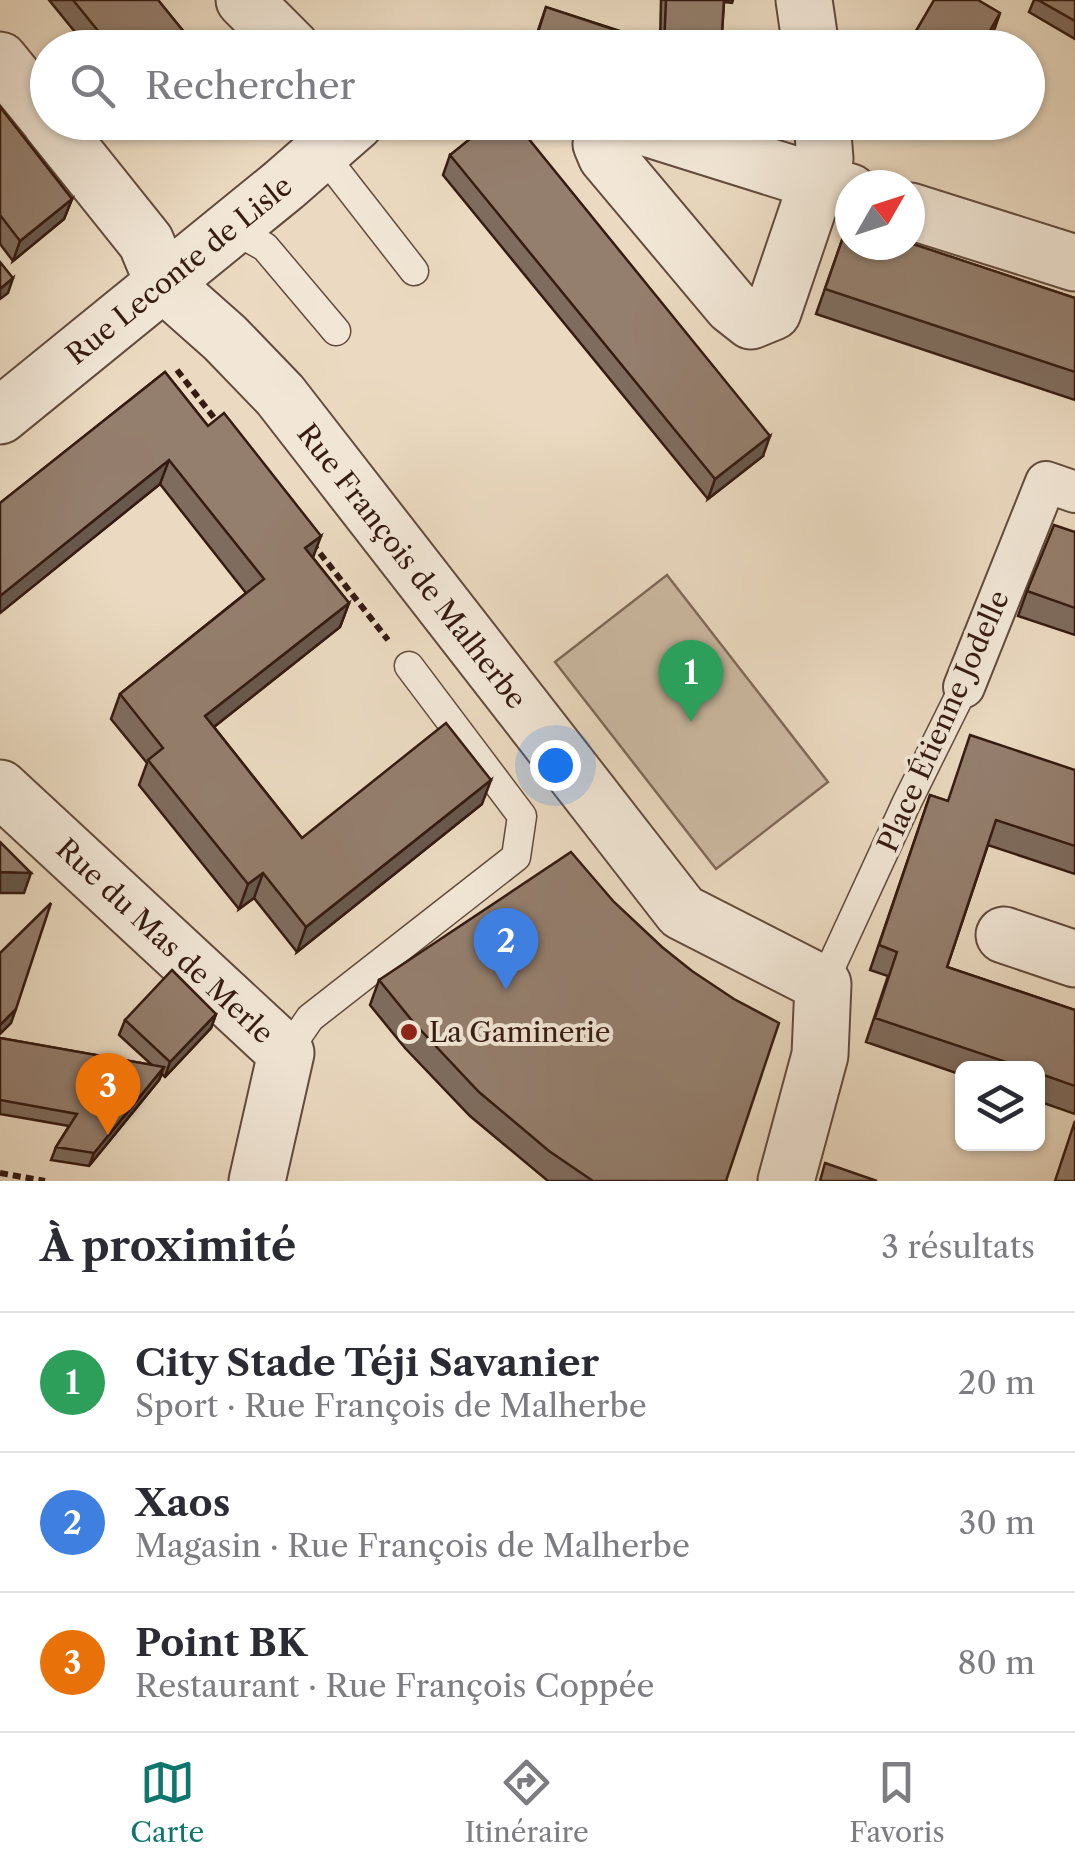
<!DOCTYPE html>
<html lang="fr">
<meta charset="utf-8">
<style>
:root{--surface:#fff;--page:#f2f2f3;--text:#2b2b33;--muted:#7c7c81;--line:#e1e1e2;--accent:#0f766e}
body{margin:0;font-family:"Libre Caslon Text",serif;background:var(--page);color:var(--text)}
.controls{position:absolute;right:30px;bottom:30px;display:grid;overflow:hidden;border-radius:15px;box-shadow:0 2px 8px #0004}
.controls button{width:90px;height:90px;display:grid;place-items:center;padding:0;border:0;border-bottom:2px solid var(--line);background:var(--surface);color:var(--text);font:50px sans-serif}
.compass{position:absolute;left:835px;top:170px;width:90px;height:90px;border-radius:50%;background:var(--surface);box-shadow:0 2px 8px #0004;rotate:51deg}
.you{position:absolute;left:555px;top:765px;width:35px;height:35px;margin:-25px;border:8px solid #fff;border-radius:50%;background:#1a73e8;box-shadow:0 0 0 15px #1a73e833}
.badge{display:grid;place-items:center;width:65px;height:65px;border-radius:50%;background:var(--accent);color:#fff;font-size:32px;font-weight:700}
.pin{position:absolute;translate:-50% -82px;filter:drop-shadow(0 2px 5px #0008)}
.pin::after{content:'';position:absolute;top:52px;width:35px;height:30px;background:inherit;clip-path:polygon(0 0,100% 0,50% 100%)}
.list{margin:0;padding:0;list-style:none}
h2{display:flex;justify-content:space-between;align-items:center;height:130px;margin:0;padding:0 40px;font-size:42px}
h2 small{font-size:32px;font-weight:400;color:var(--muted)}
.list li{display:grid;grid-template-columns:65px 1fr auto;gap:30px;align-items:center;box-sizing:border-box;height:140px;padding:0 40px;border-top:2px solid var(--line)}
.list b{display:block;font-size:38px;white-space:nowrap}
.list p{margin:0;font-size:32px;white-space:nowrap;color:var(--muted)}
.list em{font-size:32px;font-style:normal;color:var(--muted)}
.icon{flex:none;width:55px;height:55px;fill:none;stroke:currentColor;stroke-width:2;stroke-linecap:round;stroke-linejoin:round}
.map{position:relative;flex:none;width:1075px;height:1181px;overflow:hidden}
.search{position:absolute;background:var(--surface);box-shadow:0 2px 8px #0004;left:30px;right:30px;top:30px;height:110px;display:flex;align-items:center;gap:25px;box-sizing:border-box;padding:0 35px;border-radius:55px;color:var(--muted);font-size:38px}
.sheet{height:550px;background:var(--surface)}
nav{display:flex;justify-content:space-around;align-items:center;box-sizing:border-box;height:140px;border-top:2px solid var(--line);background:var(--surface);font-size:28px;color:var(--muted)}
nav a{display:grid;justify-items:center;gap:5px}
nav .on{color:var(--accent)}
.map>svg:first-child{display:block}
.green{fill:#ccbaa3;stroke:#806a5a;stroke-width:2.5}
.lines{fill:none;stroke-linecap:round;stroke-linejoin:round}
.service-casing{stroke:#624b3d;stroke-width:31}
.pedestrian-casing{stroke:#624b3d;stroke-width:44}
.minor-casing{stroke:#624b3d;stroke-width:59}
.path{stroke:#351b11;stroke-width:6;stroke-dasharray:8 5;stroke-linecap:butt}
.service{stroke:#f2e7d7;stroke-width:28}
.pedestrian{stroke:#f2e7d7;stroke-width:40}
.minor{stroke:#f2e7d7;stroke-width:55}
.wall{fill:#7f6c5e;stroke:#351b11;stroke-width:2.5}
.shaded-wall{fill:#68584c;stroke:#351b11;stroke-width:2.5}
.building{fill:#947e6d;stroke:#351b11;stroke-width:2.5}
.poi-dot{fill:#8f2418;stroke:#f2e7d7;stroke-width:4}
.labels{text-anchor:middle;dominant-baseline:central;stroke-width:8;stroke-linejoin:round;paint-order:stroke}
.street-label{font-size:28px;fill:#351b11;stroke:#f2e7d7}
.poi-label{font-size:28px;fill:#351b11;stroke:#f2e7d7;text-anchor:start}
</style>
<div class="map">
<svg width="1075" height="1181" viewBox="0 0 1075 1181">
<rect width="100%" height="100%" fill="#ebdac1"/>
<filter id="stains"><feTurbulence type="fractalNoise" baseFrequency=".002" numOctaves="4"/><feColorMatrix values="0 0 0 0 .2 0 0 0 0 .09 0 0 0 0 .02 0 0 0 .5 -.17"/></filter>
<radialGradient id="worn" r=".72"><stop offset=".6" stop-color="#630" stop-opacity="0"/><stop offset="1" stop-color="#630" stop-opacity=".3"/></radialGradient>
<path class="green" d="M 667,575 L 828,782 L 716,869 L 555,662 Z"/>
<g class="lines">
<defs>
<path id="service" d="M 322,153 L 414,271
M 231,228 L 265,247 L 336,331
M 823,984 L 906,804 L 964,687
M 286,1053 L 310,1018 L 516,857 L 522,816 L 409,666"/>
<path id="pedestrian" d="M 964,687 L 1046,482 L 1075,492"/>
<path id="minor" d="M 244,0 L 292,48
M 804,0 L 811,48
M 0,60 L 48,119
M 50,122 L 146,242 L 163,283 L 225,338 L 280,395 L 682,912 L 823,984 L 820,1055 L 786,1181
M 609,122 L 601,144 L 606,156 L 732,306 L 751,321 L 773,312 L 825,159 L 822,122
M 627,122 L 850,192
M 910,211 L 1075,263
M 0,416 L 284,185 L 356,122
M 0,788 L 286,1053 L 257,1181
M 1004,935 L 1075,959"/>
</defs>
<use href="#service" class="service-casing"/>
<use href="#pedestrian" class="pedestrian-casing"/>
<use href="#minor" class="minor-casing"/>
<path class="path" d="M 177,370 L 218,423
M 312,543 L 388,640
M 0,1173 L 45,1181"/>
<use href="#service" class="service"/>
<use href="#pedestrian" class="pedestrian"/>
<use href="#minor" class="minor"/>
</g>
<path class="wall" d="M 49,0 L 158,0 L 197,48 L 88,48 Z
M 661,0 L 733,0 L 732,3 L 724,2 L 721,48 L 532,48 L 546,7 L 660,44 Z
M 1034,0 L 1075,0 L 1075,39 L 1029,12 Z
M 0,107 L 72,199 L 64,219 L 13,261 L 0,244 Z
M 732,122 L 776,122 L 772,135 Z
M 450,155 L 763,456 L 708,499 L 443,175 Z
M 848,223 L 1075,298 L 1075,400 L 816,314 Z
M 165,372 L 349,603 L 340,627 L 214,727 L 302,838 L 482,804 L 297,952 L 254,898 L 239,909 L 139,785 L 147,763 L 111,719 L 120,694 L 246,593 L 160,484 L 0,613 L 0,503 Z
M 1075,532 L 1075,635 L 1018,616 L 1027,591 Z
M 1075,770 L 1075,874 L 988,845 L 947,967 L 1075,1010 L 1075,1114 L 1038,1101 L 1038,1068 L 962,1068 L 962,1075 L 866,1042 L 888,976 L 870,970 L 930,795 L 947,801 Z
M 379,980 L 726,1181 L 548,1181 L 470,1116 L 405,1048 L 370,1005 Z
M 216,1014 L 211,1028 L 165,1077 L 162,1074 L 159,1080 L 89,1166 L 51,1160 L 56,1147 L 69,1126 L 0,1114 L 0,1038 L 152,1065 L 119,1035 L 125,1020 Z"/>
<path class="shaded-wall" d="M 1000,13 L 995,28 L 983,48 L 980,48 Z
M 72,199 L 64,219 L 13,261 L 20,241 Z
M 13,278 L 8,293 L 0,299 L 0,289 Z
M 770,436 L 763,456 L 708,499 L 715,479 Z
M 169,460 L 160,484 L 0,613 L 0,596 Z
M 321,536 L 312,560 L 305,548 Z
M 349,603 L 340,627 L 196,741 L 205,716 Z
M 491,780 L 482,804 L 297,952 L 306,927 Z
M 0,872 L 31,873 L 24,893 L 0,893 Z
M 263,873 L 254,898 L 239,909 L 248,884 Z
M 16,1009 L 11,1023 L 0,1034 L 0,1025 Z
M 216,1014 L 211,1028 L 165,1077 L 170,1062 Z
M 164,1067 L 159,1080 L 89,1166 L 94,1153 Z"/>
<path class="building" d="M 73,0 L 158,0 L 197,48 L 112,48 Z
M 666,0 L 724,0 L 721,48 L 542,48 L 534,45 L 546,7 L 664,46 Z
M 934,0 L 978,0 L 1000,13 L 980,48 L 906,48 Z
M 1038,0 L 1075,0 L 1075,21 Z
M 0,107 L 72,199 L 20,241 L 0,215 Z
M 491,122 L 515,122 L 770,436 L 715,479 L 450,155 Z
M 848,223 L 850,223 L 850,245 L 910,245 L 910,243 L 1075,298 L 1075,372 L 825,289 Z
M 0,262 L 13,278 L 0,289 Z
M 165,372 L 208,426 L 224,413 L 321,536 L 305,548 L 349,603 L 205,716 L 302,838 L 446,723 L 491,780 L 306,927 L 263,873 L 248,884 L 148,760 L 163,748 L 120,694 L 264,579 L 169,460 L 0,596 L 0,503 Z
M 1054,525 L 1075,532 L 1075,608 L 1027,591 Z
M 970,735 L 1075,770 L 1075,846 L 996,820 L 947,967 L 1075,1010 L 1075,1086 L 1038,1073 L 1038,1068 L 1024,1068 L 875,1018 L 897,952 L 879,945 L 930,795 L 948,801 Z
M 0,842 L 31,873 L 0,872 Z
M 571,852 L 614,902 L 662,947 L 692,971 L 734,999 L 779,1023 L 726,1181 L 593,1181 L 549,1151 L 479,1092 L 414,1023 L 379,980 Z
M 51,903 L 16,1009 L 0,1025 L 0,953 Z
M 172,970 L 216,1014 L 170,1062 L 125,1020 Z
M 0,1038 L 164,1067 L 94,1153 L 56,1147 L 77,1114 L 0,1100 Z
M 1075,1121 L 1075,1181 L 1055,1181 Z
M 825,1163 L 877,1181 L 820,1181 Z"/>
<circle class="poi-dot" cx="409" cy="1032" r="10"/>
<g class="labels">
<g class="street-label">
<text transform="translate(179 270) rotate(-39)">Rue Leconte de Lisle</text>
<text transform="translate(412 566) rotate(52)">Rue François de Malherbe</text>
<text transform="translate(943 721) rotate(-66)">Place Étienne Jodelle</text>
<text transform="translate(165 941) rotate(43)">Rue du Mas de Merle</text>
</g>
<g class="poi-label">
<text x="429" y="1032">La Gaminerie</text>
</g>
</g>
<rect width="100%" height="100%" filter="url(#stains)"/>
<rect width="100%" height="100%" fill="url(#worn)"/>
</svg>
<div class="controls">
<button><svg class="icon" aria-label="layers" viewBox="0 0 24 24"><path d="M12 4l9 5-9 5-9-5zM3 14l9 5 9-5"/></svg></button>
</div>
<svg class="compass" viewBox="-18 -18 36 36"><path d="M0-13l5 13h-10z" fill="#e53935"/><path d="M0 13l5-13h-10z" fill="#7c7c81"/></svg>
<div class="you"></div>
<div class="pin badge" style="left:691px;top:722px;background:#2e9e5b">1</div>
<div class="pin badge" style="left:506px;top:990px;background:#3f7fe0">2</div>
<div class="pin badge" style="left:108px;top:1135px;background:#e8710a">3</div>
<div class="search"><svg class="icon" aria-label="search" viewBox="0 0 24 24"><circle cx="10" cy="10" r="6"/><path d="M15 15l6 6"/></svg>Rechercher</div>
</div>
<section class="sheet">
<h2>À proximité<small>3 résultats</small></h2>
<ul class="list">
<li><span class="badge" style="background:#2e9e5b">1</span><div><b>City Stade Téji Savanier</b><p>Sport · Rue François de Malherbe</p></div><em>20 m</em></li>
<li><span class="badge" style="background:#3f7fe0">2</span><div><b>Xaos</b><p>Magasin · Rue François de Malherbe</p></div><em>30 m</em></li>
<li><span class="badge" style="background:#e8710a">3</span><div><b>Point BK</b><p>Restaurant · Rue François Coppée</p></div><em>80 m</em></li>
</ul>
</section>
<nav>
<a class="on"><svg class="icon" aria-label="map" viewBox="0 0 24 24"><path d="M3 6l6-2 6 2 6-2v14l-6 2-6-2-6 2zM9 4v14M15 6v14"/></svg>Carte</a>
<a><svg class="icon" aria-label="directions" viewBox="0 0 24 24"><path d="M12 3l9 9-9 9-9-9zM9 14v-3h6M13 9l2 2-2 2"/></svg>Itinéraire</a>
<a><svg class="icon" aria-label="saved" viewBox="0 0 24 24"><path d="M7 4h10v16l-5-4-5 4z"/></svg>Favoris</a>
</nav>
